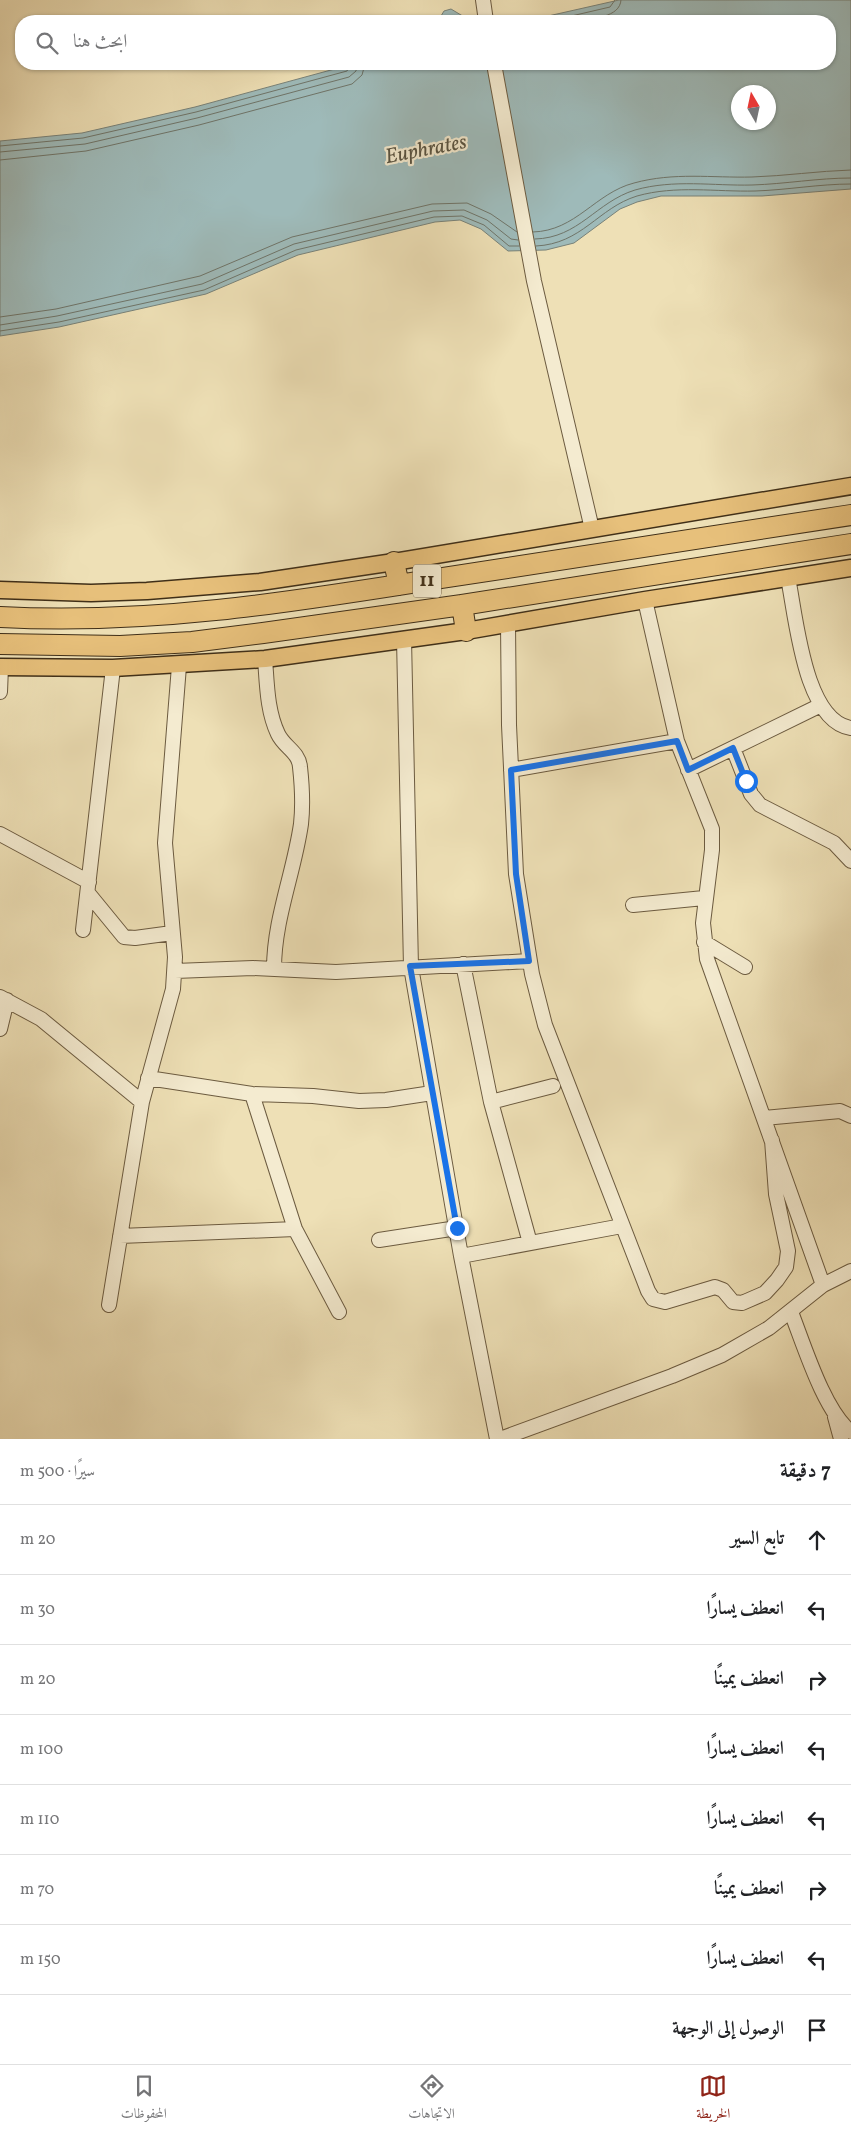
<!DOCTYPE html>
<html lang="ar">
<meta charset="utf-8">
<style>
:root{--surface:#fff;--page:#f2f2f2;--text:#202124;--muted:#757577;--line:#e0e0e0;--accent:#8f2418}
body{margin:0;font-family:Vollkorn,Amiri,serif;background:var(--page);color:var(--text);direction:rtl}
.compass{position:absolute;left:731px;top:85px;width:45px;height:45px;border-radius:50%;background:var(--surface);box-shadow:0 1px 4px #0004;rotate:351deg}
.stop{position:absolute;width:15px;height:15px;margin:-11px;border:4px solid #1a73e8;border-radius:50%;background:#fff}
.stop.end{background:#1a73e8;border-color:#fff;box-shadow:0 1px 5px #0008}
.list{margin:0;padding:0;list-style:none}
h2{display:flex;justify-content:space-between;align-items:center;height:65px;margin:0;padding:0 20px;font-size:21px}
h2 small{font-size:16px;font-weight:400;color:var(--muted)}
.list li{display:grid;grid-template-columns:32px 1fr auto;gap:15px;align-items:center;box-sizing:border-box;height:70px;padding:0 20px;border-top:1px solid var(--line)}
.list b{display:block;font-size:19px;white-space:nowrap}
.list em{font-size:16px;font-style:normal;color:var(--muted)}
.icon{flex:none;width:28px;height:28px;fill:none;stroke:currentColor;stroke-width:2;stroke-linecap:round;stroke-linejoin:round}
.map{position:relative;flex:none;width:851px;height:1439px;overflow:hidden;direction:ltr}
.search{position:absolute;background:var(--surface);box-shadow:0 1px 4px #0004;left:15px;right:15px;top:15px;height:55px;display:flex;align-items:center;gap:12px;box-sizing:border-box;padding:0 18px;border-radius:20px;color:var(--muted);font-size:19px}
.sheet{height:625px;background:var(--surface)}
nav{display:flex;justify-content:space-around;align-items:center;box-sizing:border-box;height:70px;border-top:1px solid var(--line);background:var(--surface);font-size:14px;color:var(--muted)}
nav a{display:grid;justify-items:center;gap:2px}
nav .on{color:var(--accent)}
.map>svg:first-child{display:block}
.water{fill:#9ebab9;stroke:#788279;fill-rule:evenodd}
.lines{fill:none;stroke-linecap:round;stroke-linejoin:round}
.shore{stroke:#6f7468;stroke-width:1}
.minor-casing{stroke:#6c5b40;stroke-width:16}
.major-casing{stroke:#402f18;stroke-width:19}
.highway-casing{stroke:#402f18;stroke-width:22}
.minor{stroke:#f4ebd0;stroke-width:14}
.major{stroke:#e7c07b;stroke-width:16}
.highway{stroke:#e7c07b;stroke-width:20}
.route{stroke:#1a73e8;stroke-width:6}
.labels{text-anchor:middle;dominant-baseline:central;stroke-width:4.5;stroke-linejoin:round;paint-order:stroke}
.shield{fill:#f4ebd0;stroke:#76674f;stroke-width:1}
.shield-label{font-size:19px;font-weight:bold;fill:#402f18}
.water-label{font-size:21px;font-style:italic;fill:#585240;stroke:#f4ebd0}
</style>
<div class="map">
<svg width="851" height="1439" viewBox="0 0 851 1439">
<rect width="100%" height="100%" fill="#eee0b6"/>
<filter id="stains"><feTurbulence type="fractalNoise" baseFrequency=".004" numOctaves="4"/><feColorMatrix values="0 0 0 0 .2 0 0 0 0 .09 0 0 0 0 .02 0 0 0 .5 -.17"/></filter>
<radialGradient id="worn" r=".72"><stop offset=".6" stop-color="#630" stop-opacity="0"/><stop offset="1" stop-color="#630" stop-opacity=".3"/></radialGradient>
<path class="water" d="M 619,0 L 851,0 L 851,189 L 762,196 L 661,196 L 637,202 L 620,209 L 574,243 L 546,250 L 508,251 L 481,229 L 460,220 L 435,222 L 298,255 L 206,294 L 59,327 L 0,336 L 0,141 L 82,133 L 195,107 L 353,64 L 830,64 L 830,21 L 526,21 ZM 738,92 L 768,92 L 768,122 L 738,122 Z
M 451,9 L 471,21 L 438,21 L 444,11 Z"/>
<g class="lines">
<path class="shore" d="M 550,21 L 610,7 L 615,0
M 578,21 C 592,18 620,18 621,0
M 0,146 L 83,138 L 196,112 L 347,71 L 351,64
M 0,152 L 85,144 L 197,118 L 349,77 L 356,71 L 357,64
M 0,160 L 86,151 L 199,125 L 352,84 L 362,75 L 365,64
M 533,232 C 576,231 595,193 634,183 C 674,172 712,178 752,177 C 785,176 818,171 851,170
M 535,239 C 579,238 596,202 635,190 C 674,179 713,186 752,185 C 785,184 818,178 851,178
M 536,246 C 582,244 598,208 637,196 C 676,185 716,192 755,191 C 787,190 819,184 851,184
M 0,317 L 56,309 L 200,276 L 292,237 L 432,204 L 467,203 L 491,214 L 517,232
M 0,325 L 57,316 L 202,284 L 294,244 L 433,211 L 464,210 L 487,220 L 511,239 L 518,240
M 0,331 L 59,322 L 204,290 L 296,250 L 434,217 L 462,216 L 484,225 L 509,246 L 519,246"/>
<defs>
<path id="minor" d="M 483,0 L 486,21
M 494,64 L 534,281 L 592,529
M 788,578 C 796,616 804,721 851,728
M 645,600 L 677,741 L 712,829 L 712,850 L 703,923 L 707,959 L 823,1285
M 508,624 L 509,725 L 516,874 L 532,974 L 545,1025 L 648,1291 L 653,1299 L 665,1302 L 715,1287 L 723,1290 L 733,1302 L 742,1303 L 765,1293 L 777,1280 L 786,1267 L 788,1251 L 776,1194 L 772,1140
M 404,639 L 411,967 L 461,1256 L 497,1439
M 265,659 C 267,684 267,711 278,734 C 284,747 299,752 300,767 C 302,785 303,806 301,824 C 294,873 274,919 274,969
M 0,692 L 1,667
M 733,748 L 751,794 L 760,805 L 834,843 L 851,861
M 511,770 L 677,741
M 688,770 L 821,705
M 0,834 L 89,882
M 88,893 L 124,937 L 135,938 L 172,933
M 633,905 L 704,898
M 83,930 L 113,668
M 704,942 L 745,967
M 463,964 L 491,1102 L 530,1243
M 175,971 L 253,968 L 336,972 L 529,961
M 0,997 L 41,1019 L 142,1102
M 0,1029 L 7,1000
M 148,1078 L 252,1094 L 313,1096 L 359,1101 L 386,1100 L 432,1093
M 252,1094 L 295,1229 L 339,1312
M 491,1102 L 553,1086
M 764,1118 L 840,1111 L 851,1116
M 120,1236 L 295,1229
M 379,1240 L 457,1228
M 461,1256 L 622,1226
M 109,1305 L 142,1102 L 173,989 L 175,957 L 165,843 L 179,666
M 791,1312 C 804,1345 824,1411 851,1432
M 835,1417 L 841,1439
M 500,1439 L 672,1376 L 722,1355 L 769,1328 L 823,1285 L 851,1271"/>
<path id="major" d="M 0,590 L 91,593 L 147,591 L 260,582 L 394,562 L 851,486
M 0,667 L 113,668 L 265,659 L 466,631 L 645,600 L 851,568"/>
<path id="highway" d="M 394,562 L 399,585
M 462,605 L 466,631
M 0,617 C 152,625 292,602 442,578 C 578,557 714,536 851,515
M 0,644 L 120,646 L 192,642 L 263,633 L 462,605 L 851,544"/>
</defs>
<use href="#minor" class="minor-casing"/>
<use href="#major" class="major-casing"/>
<use href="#highway" class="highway-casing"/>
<use href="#minor" class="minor"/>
<use href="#major" class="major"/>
<use href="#highway" class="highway"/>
</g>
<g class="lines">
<path class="route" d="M 457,1228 L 410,966 L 529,961 L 516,874 L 511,770 L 677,741 L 688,770 L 733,748 L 746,781"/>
</g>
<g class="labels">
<rect class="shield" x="413" y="564.5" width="28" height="33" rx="4"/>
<g class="shield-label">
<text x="427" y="581">11</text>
</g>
<g class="water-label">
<text transform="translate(426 150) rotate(-11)">Euphrates</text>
</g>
</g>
<rect width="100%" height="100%" filter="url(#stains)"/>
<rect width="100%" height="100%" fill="url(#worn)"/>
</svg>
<svg class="compass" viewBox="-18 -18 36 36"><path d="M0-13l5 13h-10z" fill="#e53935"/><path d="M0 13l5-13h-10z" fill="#757577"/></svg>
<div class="stop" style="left:746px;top:781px"></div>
<div class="stop end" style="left:457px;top:1228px"></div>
<div class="search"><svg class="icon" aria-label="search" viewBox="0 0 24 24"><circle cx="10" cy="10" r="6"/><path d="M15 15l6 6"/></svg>ابحث هنا</div>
</div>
<section class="sheet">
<h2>7 دقيقة<small>سيرًا · 500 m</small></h2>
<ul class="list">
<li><svg class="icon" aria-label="ahead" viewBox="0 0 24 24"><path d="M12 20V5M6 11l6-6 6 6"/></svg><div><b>تابع السير</b></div><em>20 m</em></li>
<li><svg class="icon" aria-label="left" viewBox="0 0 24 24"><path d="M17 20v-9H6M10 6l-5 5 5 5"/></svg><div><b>انعطف يسارًا</b></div><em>30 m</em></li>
<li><svg class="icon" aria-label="right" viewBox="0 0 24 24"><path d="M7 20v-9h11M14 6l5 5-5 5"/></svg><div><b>انعطف يمينًا</b></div><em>20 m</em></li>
<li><svg class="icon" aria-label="left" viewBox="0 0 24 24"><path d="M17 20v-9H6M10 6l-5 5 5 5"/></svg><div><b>انعطف يسارًا</b></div><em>100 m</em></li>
<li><svg class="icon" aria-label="left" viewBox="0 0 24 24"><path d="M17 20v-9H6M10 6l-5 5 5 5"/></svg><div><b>انعطف يسارًا</b></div><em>110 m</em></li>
<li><svg class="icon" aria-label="right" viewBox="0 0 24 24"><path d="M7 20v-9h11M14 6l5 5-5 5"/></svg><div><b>انعطف يمينًا</b></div><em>70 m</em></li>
<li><svg class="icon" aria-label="left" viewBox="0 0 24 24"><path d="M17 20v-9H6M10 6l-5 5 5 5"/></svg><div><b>انعطف يسارًا</b></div><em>150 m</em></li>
<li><svg class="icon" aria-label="arrive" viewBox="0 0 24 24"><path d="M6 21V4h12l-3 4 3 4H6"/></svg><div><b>الوصول إلى الوجهة</b></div></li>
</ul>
</section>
<nav>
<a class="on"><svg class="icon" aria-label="map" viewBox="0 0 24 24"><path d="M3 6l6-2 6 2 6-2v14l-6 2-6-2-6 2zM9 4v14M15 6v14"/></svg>الخريطة</a>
<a><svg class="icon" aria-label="directions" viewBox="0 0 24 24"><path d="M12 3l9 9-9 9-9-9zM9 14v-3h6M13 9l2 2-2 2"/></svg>الاتجاهات</a>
<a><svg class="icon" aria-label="saved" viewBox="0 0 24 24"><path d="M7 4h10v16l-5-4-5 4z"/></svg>المحفوظات</a>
</nav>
